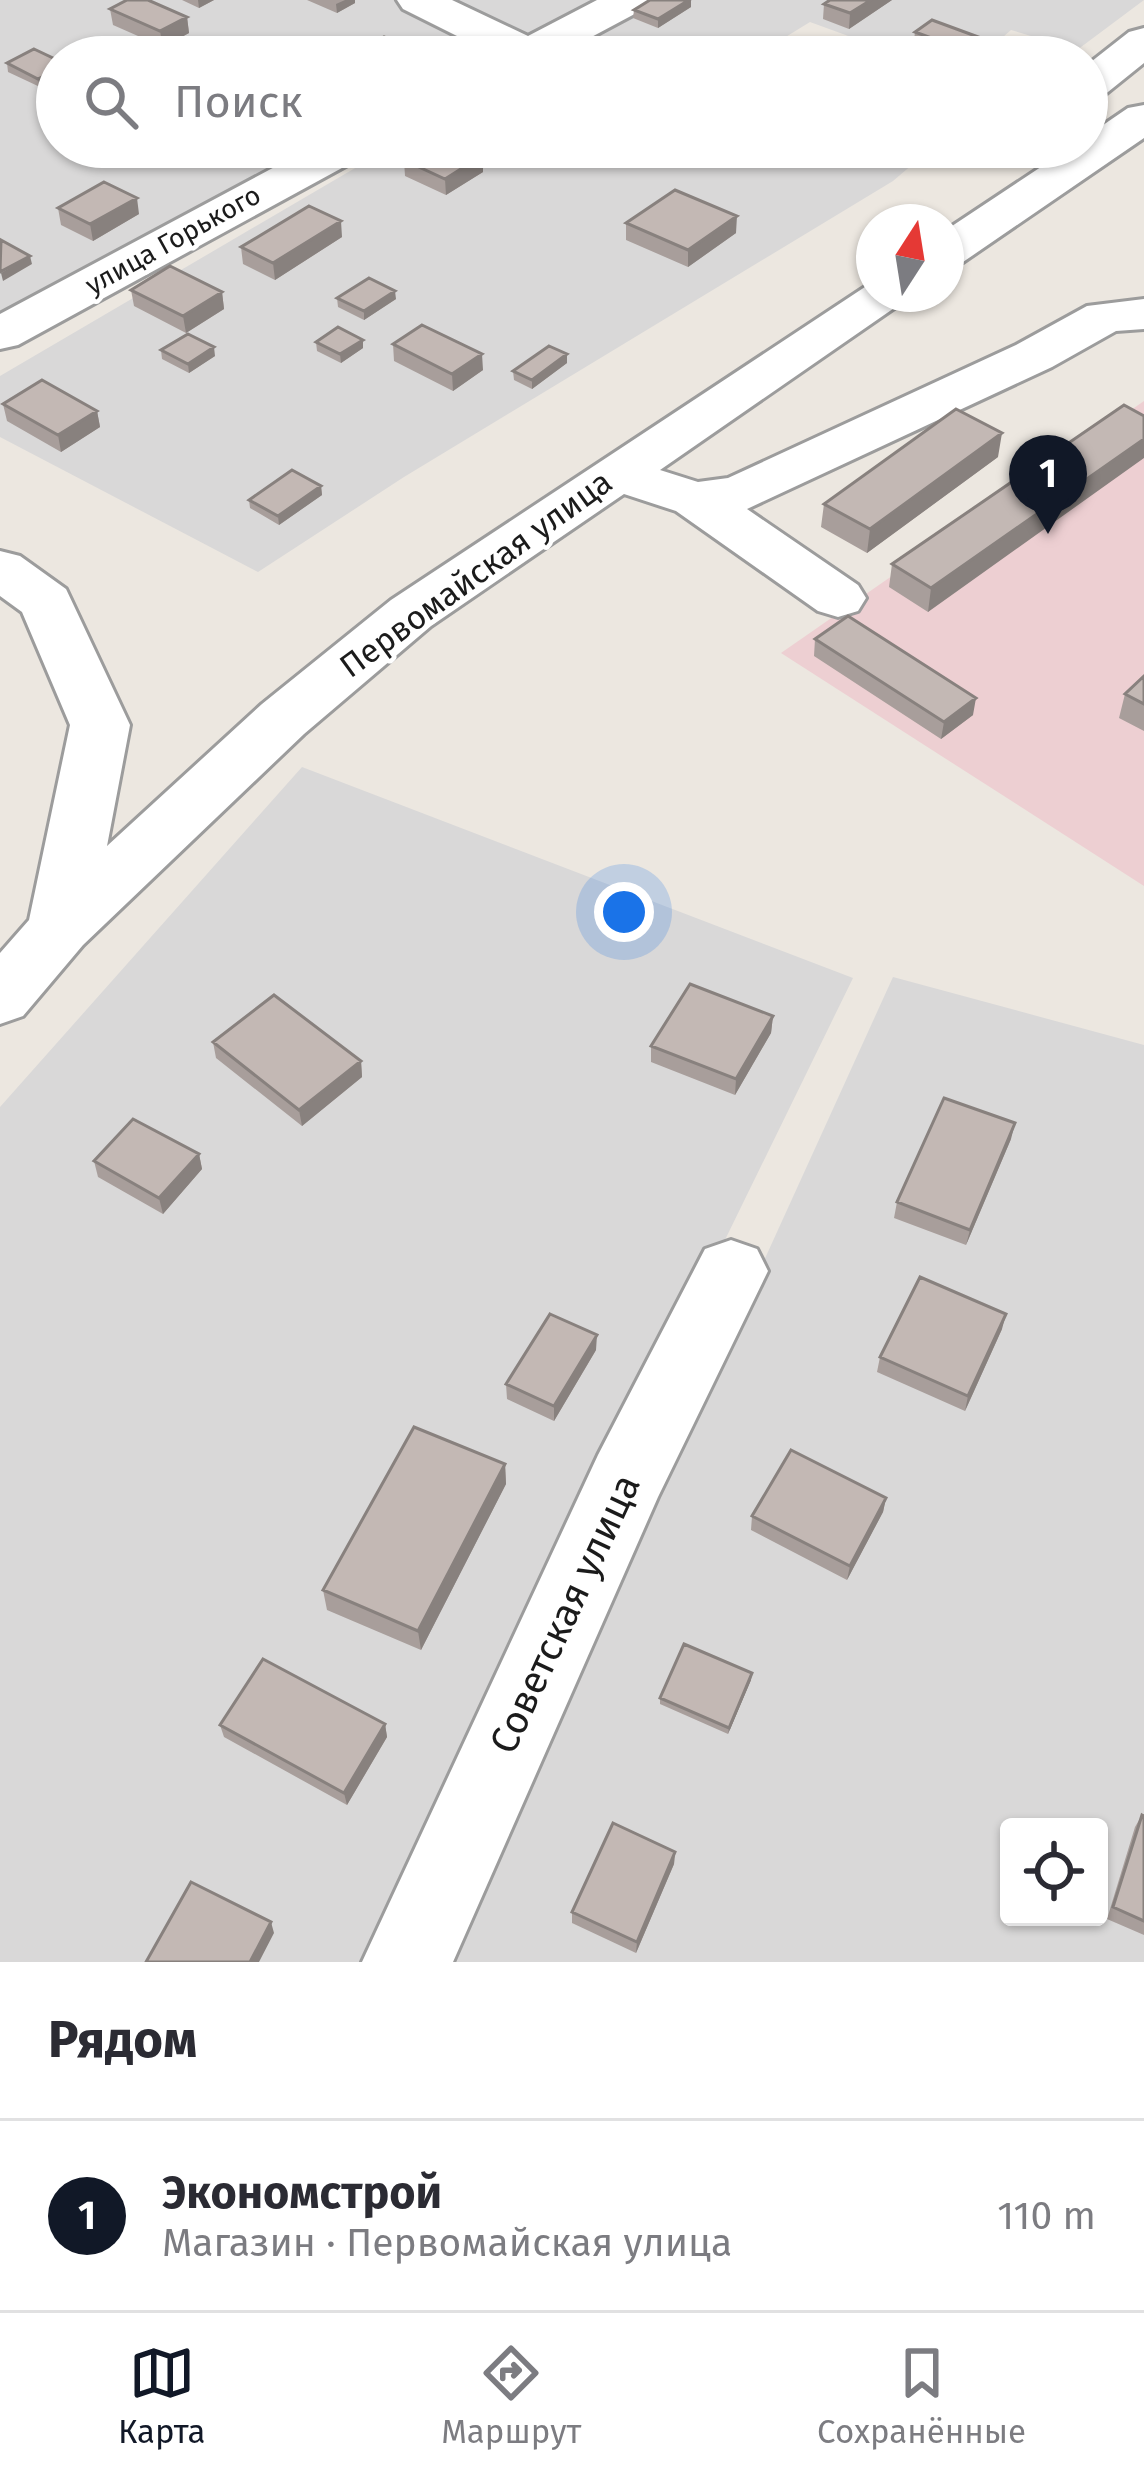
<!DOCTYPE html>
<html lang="ru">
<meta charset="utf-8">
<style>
:root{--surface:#fff;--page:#f7f7f7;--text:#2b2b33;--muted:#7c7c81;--line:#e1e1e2;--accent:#111827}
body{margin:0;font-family:"Fira Sans",sans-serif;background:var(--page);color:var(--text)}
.controls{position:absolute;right:36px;bottom:36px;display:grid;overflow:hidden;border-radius:12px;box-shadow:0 3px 9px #0004}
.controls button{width:108px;height:108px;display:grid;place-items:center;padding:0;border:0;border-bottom:3px solid var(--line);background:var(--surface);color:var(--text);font:60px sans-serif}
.compass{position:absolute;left:856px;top:204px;width:108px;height:108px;border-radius:50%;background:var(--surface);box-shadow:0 3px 9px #0004;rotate:12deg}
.you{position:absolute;left:624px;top:912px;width:42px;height:42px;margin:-30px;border:9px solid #fff;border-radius:50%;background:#1a73e8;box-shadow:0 0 0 18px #1a73e833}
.badge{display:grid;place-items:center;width:78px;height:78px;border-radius:50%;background:var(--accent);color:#fff;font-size:39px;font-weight:700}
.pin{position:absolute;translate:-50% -99px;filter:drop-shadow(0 3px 6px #0008)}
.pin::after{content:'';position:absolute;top:63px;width:42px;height:36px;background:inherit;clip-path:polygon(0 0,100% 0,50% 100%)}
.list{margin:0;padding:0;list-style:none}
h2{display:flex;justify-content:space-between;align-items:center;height:156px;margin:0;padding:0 48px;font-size:51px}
h2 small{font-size:39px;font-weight:400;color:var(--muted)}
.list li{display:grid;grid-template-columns:78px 1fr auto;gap:36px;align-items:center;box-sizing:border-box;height:192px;padding:0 48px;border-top:3px solid var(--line)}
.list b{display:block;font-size:45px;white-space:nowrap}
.list p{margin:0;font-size:39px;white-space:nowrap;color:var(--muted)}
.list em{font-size:39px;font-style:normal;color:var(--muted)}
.icon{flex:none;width:66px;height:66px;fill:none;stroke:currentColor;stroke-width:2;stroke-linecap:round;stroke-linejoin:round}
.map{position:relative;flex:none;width:1144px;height:1962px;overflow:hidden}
.search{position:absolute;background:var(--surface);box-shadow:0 3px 9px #0004;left:36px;right:36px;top:36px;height:132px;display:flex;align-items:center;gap:30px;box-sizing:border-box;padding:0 42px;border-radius:66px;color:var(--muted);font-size:45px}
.sheet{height:348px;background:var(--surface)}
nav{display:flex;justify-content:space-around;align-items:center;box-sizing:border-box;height:168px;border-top:3px solid var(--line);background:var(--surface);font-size:33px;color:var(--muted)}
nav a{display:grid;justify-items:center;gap:6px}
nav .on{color:var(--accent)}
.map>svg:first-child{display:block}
.residential{fill:#d9d8d8;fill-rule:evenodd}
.commercial{fill:#edcfd2}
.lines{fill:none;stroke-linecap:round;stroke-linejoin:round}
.minor-casing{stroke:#9c9c9c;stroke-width:6}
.minor{fill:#fff;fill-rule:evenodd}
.wall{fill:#a89e9b}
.shaded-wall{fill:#88817e}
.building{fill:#c3b8b4;stroke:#88817e;stroke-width:3}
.labels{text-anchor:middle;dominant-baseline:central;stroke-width:9;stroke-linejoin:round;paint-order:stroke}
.far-street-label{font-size:27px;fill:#1b1b1b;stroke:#fff}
.street-label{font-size:33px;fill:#1b1b1b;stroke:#fff}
.near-street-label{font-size:39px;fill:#1b1b1b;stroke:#fff}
</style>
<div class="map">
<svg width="1144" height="1962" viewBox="0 0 1144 1962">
<rect width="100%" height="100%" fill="#ece7e0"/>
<path class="residential" d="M 0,0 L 605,0 L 496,57 L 57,57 L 57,147 L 328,147 L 0,323 Z
M 663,0 L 1144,0 L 1077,50 L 1011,30 L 980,57 L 906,57 L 810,22 L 753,57 L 560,57 Z
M 391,147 L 933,147 L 893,181 L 404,477 L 258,572 L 0,437 L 0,376 Z
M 302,767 L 853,978 L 372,1962 L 0,1962 L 0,1107 Z
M 893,977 L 1144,1045 L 1144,1962 L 445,1962 ZM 1009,1827 L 1099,1827 L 1099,1917 L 1009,1917 Z"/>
<path class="commercial" d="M 1144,401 L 1144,886 L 781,653 Z"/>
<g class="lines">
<defs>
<path id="minor" d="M 397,0 L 452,0 L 528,36 L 597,0 L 650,0 L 644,9 L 554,57 L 499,57 L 403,9 Z
M 1144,28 L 1144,63 L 1103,96 L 1087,100 L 1087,65 L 1129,32 Z
M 1144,105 L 1144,138 L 963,262 L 946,266 L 946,230 L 1071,147 L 1087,147 L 1087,136 L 1128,108 Z
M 312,147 L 369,147 L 362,157 L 18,345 L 0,349 L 0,314 Z
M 874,281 L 874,294 L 908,294 L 900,304 L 660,470 L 698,482 L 728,478 L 1016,345 L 1087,306 L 1144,299 L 1144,329 L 1116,331 L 1052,367 L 747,509 L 858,585 L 866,598 L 858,611 L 838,617 L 818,611 L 676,511 L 624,494 L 431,626 L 304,734 L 83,945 L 23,1016 L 0,1024 L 0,953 L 29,920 L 70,725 L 22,612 L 0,596 L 0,551 L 20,556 L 66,589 L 130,725 L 107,846 L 262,704 L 391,600 Z
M 731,1240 L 757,1249 L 768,1271 L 658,1497 L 453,1962 L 362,1962 L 598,1455 L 705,1249 Z"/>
</defs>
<use href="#minor" class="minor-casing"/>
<use href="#minor" class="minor"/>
</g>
<path class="wall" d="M 182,0 L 214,0 L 199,8 Z
M 307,0 L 355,0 L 355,3 L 337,13 Z
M 892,0 L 849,29 L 823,19 L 824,4 Z
M 691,7 L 658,28 L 633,18 L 634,10 Z
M 110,9 L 187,17 L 189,33 L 163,47 L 113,25 Z
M 915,32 L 979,46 L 964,57 L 960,57 L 914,40 Z
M 57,60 L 57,78 L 40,87 L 8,72 L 7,63 Z
M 827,147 L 875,147 L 858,159 Z
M 483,155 L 483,172 L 446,195 L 405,176 L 404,160 Z
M 58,208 L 139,214 L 93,241 L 61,225 Z
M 626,223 L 736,233 L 688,267 L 626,240 Z
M 342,237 L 275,280 L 243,264 L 241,247 Z
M 131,290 L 222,292 L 224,309 L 186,333 L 134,306 Z
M 337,298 L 396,299 L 364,320 L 338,307 Z
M 316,342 L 363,348 L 341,363 L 317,351 Z
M 393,344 L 483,370 L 453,391 L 394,361 Z
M 161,350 L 215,356 L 189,373 L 162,359 Z
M 567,363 L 532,389 L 514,380 L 513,371 Z
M 3,404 L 97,411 L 100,427 L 61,452 L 7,421 Z
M 1124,405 L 928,612 L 889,587 L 892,564 Z
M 998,457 L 867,553 L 821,527 L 824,504 Z
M 321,486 L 322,495 L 279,525 L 250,508 L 249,500 Z
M 815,639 L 973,715 L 941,739 L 814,656 Z
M 1144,676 L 1144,731 L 1119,718 L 1125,694 Z
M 773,1016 L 771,1033 L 735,1095 L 651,1062 L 651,1046 Z
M 213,1042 L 361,1061 L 362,1077 L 302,1126 L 216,1058 Z
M 1011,1139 L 966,1245 L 894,1218 L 897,1202 Z
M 199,1154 L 202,1169 L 163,1214 L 98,1177 L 94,1161 Z
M 1002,1329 L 965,1411 L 877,1372 L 880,1357 Z
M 596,1350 L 554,1421 L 507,1399 L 506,1384 Z
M 505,1464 L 506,1484 L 421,1650 L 327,1610 L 323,1590 Z
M 886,1498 L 883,1512 L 847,1580 L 751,1530 L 752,1516 Z
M 751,1680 L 728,1734 L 660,1704 L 660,1698 Z
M 385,1724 L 387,1737 L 347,1805 L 224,1737 L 220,1725 Z
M 1142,1815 L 1144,1816 L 1144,1935 L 1107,1919 L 1135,1827 Z
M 675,1852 L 674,1864 L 636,1953 L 572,1923 L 572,1912 Z"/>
<path class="shaded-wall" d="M 198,0 L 214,0 L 199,8 Z
M 345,0 L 355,0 L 355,3 L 337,13 L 336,4 Z
M 689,0 L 691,0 L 691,7 L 658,28 L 658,19 Z
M 871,0 L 892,0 L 849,29 L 850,13 Z
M 187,17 L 189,33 L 163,47 L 160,31 Z
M 981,38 L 979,46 L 963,57 L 964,50 Z
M 57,69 L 57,78 L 40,87 L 38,79 Z
M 859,147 L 875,147 L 858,159 Z
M 483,155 L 483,172 L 446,195 L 445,179 Z
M 137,198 L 139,214 L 93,241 L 90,224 Z
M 737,216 L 736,233 L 688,267 L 688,250 Z
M 341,221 L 342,237 L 275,280 L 273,263 Z
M 30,256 L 32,264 L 3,281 L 1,273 Z
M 395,291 L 396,299 L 364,320 L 364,311 Z
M 222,292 L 224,309 L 186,333 L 183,316 Z
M 363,340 L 363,348 L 341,363 L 340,354 Z
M 214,347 L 215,356 L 189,373 L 188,364 Z
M 482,354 L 483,370 L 453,391 L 452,374 Z
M 567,354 L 567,363 L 532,389 L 532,380 Z
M 97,411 L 100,427 L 61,452 L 58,435 Z
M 1002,433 L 998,457 L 867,553 L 870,529 Z
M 1144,439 L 1144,458 L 928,612 L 931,588 Z
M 321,486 L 322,495 L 279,525 L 278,516 Z
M 976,698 L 973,715 L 941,739 L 944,722 Z
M 773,1016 L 771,1033 L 735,1095 L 736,1079 Z
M 361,1061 L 362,1077 L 302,1126 L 299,1110 Z
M 1015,1123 L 1011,1139 L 966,1245 L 970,1230 Z
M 199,1154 L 202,1169 L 163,1214 L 159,1198 Z
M 1006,1314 L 1002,1329 L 965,1411 L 968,1396 Z
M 597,1335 L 596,1350 L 554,1421 L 554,1406 Z
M 505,1464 L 506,1484 L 421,1650 L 418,1631 Z
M 886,1498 L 883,1512 L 847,1580 L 850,1566 Z
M 752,1673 L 751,1680 L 728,1734 L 729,1728 Z
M 385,1724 L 387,1737 L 347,1805 L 344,1793 Z
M 675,1852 L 674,1864 L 636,1953 L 637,1942 Z
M 271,1922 L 274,1933 L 259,1962 L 250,1962 Z"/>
<path class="building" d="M 127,0 L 148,0 L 187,17 L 160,31 L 110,9 Z
M 650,0 L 689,0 L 658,19 L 634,10 Z
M 830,0 L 871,0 L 850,13 L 824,4 Z
M 932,20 L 981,38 L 964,50 L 915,32 Z
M 384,37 L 432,57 L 377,57 L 360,50 Z
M 612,43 L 634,52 L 626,57 L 590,57 Z
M 34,49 L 57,60 L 57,69 L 38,79 L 7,63 Z
M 425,147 L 464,147 L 483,155 L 445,179 L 404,160 Z
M 104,182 L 137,198 L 90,224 L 58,208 Z
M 675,190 L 737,216 L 688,250 L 626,223 Z
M 309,206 L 341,221 L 273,263 L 241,247 Z
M 1,240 L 30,256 L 0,272 Z
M 170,266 L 222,292 L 183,316 L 131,290 Z
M 369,278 L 395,291 L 364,311 L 337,298 Z
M 422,325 L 482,354 L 452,374 L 393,344 Z
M 338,327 L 363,340 L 340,354 L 316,342 Z
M 188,334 L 214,347 L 188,364 L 161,350 Z
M 549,346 L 567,354 L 532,380 L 513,371 Z
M 42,380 L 97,411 L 58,435 L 3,404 Z
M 1124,405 L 1144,416 L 1144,439 L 931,588 L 892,564 Z
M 956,409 L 1002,433 L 870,529 L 824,504 Z
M 292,470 L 321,486 L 278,516 L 249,500 Z
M 848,616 L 976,698 L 944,722 L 815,639 Z
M 1144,676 L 1144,704 L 1125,694 Z
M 690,984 L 773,1016 L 736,1079 L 651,1046 Z
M 274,995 L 361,1061 L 299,1110 L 213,1042 Z
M 944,1098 L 1015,1123 L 970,1230 L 897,1202 Z
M 133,1119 L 199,1154 L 159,1198 L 94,1161 Z
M 920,1277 L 1006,1314 L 968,1396 L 880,1357 Z
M 550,1314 L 597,1335 L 554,1406 L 506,1384 Z
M 414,1427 L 505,1464 L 418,1631 L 323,1590 Z
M 791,1450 L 886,1498 L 850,1566 L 752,1516 Z
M 684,1644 L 752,1673 L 729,1728 L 660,1698 Z
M 263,1659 L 385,1724 L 344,1793 L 220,1725 Z
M 1142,1815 L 1144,1816 L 1144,1921 L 1113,1907 Z
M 613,1823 L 675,1852 L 637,1942 L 572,1912 Z
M 191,1882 L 271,1922 L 250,1962 L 146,1962 Z"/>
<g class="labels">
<g class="far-street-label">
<text transform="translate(173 240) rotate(-29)">улица Горького</text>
</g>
<g class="street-label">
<text transform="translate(476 574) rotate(-36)">Первомайская улица</text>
</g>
<g class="near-street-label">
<text transform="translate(565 1614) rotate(-65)">Советская улица</text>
</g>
</g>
</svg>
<div class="controls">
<button><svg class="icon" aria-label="locate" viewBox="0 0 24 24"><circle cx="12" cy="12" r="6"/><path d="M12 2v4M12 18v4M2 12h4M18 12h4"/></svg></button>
</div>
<svg class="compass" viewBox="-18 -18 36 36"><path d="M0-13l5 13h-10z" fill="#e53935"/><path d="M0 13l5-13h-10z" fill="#7c7c81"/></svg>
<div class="you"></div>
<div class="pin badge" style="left:1048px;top:534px">1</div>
<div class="search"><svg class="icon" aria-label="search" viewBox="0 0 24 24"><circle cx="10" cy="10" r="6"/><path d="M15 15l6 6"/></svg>Поиск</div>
</div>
<section class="sheet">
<h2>Рядом<small></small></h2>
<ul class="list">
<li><span class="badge">1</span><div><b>Экономстрой</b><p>Магазин · Первомайская улица</p></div><em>110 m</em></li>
</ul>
</section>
<nav>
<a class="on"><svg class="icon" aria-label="map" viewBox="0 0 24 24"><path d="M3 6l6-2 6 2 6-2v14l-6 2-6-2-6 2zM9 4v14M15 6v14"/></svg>Карта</a>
<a><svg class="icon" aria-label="directions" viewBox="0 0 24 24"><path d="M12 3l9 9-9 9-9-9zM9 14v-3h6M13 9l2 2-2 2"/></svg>Маршрут</a>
<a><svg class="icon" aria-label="saved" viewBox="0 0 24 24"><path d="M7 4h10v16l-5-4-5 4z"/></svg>Сохранённые</a>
</nav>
